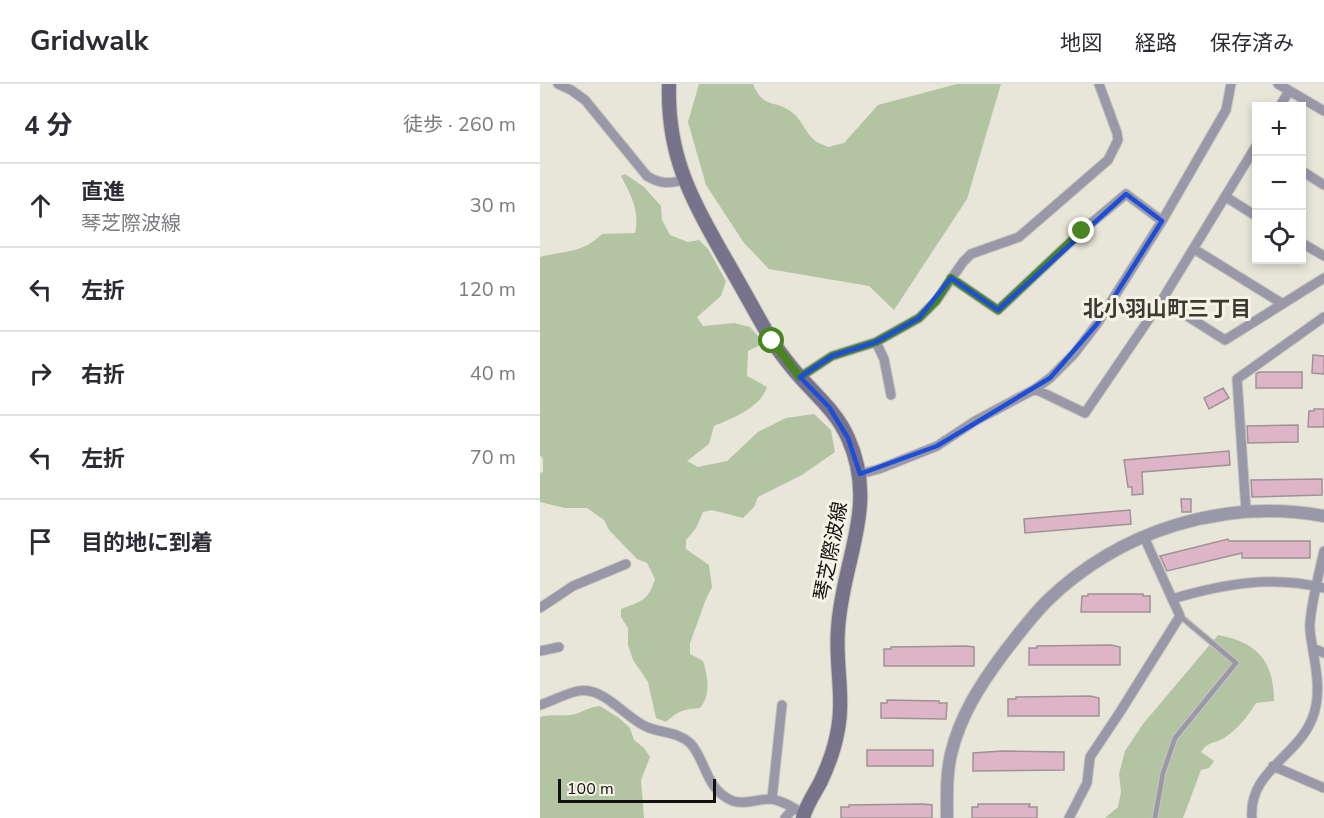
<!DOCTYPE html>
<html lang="ja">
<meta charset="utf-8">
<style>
:root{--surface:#fff;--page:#f2f2f3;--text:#2b2b33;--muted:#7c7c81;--line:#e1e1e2}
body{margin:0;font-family:"Nunito Sans","Noto Sans JP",sans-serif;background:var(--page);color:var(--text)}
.controls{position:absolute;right:18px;top:18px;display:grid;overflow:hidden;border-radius:0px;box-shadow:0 3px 9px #0003}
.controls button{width:54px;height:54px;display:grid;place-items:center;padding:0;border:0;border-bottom:2px solid var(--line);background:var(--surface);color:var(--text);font:30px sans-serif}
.scale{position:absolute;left:18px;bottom:15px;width:158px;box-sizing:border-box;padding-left:6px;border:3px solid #13120e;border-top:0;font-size:16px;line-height:21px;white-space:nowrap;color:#13120e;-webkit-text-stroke:4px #f5f2e6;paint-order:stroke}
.stop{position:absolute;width:18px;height:18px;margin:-14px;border:4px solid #488420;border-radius:50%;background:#fff}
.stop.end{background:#488420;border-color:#fff;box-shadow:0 2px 6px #0008}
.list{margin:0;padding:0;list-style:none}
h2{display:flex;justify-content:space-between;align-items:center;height:78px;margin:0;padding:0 24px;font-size:26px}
h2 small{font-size:20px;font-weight:400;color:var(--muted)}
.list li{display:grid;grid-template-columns:39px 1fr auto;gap:18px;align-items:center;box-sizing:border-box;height:84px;padding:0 24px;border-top:2px solid var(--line)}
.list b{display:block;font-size:22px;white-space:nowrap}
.list p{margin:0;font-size:20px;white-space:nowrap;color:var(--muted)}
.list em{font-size:20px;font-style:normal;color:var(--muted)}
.icon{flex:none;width:33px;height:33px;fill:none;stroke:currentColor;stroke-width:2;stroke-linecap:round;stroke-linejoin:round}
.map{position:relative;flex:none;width:784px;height:734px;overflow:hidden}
header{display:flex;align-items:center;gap:36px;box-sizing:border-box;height:84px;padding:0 30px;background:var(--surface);border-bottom:2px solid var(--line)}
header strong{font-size:28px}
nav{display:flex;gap:33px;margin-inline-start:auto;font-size:21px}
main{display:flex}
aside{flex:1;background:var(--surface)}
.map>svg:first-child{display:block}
.green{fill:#b3c4a2}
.building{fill:#deb5c7;stroke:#9e9297;stroke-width:1.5}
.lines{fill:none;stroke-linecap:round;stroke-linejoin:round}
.service-casing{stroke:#c6c3b9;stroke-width:7}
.minor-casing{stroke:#c6c3b9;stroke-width:11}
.tertiary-casing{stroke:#c6c3b9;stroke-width:14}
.secondary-casing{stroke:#c6c3b9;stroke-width:16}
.service{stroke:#9998a9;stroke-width:4.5}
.minor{stroke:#9998a9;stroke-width:9}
.tertiary{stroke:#9998a9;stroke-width:12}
.secondary{stroke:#76738b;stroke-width:14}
.route{stroke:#488420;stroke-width:8}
.marked{fill:none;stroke:#1d4ed8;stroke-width:4.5;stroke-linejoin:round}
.labels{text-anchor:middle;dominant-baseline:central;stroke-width:6;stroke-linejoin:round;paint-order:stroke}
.street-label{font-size:20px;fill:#13120e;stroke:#f5f2e6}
.neighbourhood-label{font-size:21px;font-weight:bold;fill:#3d3a31;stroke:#f5f2e6}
</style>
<header>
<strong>Gridwalk</strong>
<nav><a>地図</a><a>経路</a><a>保存済み</a></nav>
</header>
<main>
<aside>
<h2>4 分<small>徒歩 · 260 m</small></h2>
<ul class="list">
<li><svg class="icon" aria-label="ahead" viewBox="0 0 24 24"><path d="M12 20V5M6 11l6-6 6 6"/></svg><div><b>直進</b><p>琴芝際波線</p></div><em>30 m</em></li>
<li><svg class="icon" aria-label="left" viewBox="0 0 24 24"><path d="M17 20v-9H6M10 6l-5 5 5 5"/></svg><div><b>左折</b></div><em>120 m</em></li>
<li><svg class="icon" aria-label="right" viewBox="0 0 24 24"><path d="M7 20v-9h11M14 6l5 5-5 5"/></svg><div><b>右折</b></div><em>40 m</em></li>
<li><svg class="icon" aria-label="left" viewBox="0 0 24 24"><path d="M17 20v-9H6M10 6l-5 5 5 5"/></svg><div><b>左折</b></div><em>70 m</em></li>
<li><svg class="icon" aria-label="arrive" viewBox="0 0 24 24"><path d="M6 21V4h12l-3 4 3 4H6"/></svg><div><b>目的地に到着</b></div></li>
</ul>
</aside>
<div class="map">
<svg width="784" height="734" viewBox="0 0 784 734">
<rect width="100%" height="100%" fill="#e8e5d9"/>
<path class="green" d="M 159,0 L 213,0 C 224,27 237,14 254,30 C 262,37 266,49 275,57 C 278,59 284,61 288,63 L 304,59 L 338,21 L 417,0 L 461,0 L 427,115 L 354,226 L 329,202 L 229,185 L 204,159 L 166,101 L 148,38 Z
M 85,90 L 104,103 L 121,122 L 122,136 L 130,151 L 148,158 L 159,156 L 168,165 L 186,197 L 181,212 L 157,233 L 163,242 L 194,239 L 210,243 L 224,259 L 208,267 L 207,292 L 227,303 C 220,324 193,334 174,342 L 169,360 L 147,377 L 158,383 L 187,377 L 218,348 L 246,334 L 274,330 L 291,346 L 295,368 L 262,391 L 218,413 L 214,423 L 203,434 L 172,426 L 163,428 L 156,444 L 146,456 L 146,465 L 169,481 L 172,503 L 166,515 L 150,559 L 150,570 L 163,577 C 168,593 171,611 160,624 C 144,625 138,627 126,638 L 116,634 L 108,598 L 93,576 L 88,561 L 88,544 L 81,533 L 81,525 C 102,517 108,517 115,495 L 107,479 L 97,475 L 69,446 L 64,436 L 47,424 L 25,424 L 0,418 L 0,389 L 3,388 L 3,375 L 0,371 L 0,173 C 27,166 41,170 62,150 L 95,149 C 100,127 91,111 81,92 Z
M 678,551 C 717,558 734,577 734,617 L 716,619 C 708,632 698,645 684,654 C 674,660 670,656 661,668 L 674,677 L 669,684 L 661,686 L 643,734 L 565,734 L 578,723 L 581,708 L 579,690 L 585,667 L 603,640 Z
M 60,622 L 79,634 L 90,644 L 94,656 L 104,664 L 110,673 L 101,696 L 104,734 L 0,734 L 0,633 C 11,630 20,632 31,631 C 42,629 48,623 60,622 Z"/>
<path class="building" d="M 773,271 L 784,272 L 784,290 L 772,289 Z
M 719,288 L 762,288 L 762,304 L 716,304 L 716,290 Z
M 683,304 L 689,314 L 669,325 L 664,314 Z
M 774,325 L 784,325 L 784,343 L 768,343 L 769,327 L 774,327 Z
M 758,341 L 758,358 L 708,359 L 707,342 Z
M 689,367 L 690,381 L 602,388 L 603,410 L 592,411 L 592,403 L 588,403 L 584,376 Z
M 782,395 L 782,411 L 712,413 L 711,396 Z
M 641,415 L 651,415 L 651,428 L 642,428 Z
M 590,426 L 591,440 L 485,449 L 484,435 Z
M 688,455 L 689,457 L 770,457 L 770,474 L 702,474 L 702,469 L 627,487 L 620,472 Z
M 548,510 L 603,510 L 603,512 L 610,512 L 610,528 L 541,528 L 542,512 L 548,512 Z
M 571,561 L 580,563 L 580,581 L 489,581 L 489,564 L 497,564 L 497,562 Z
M 426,562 L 434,563 L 434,582 L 344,582 L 344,565 L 351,565 L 351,563 Z
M 550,612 L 559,614 L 559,632 L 468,632 L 468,615 L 476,615 L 476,613 Z
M 347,616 L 399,617 L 399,619 L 407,619 L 406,635 L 341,634 L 341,619 L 347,619 Z
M 327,666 L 393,666 L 393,682 L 327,682 Z
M 462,667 L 524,668 L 524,686 L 433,687 L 433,669 Z
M 383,720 L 392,721 L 392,734 L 301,734 L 301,723 L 309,723 L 309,721 Z
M 438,720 L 490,720 L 489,723 L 497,723 L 497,734 L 432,734 L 432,723 L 438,723 Z"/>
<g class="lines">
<defs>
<path id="service" d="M 615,734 L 623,689 L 635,654 L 696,579 L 640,532"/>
<path id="minor" d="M 18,0 L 31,6 L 45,16 L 107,92 C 120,100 129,100 144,96
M 738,0 L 784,27
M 740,22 L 749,7
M 762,87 L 784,101
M 686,113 L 716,132
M 762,159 L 784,172
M 654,165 L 743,220
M 411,194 L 458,226 L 542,147 L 586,110 L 622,137
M 622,216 L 685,256 L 784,194
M 336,258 L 344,275 L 351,311
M 260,293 L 292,272 L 336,258 L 379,234 L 396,217 L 423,178 L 431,170 L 479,153 L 568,76 L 578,56 L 577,49 L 559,0
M 495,305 L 545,329 L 622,216 L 716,62
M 320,390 L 339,385 L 397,362 L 435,337 L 495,305 L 510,294 L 534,270 L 557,240 L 622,137 L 686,26 L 691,0
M 706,427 L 697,295 L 784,233
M 632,515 C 683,500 731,491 784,504
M 0,524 L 33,502 L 86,480
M 773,564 L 784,569
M 0,567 L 19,563
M 0,621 C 12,617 23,611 34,608 C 63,599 84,634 107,643 C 121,649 138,648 150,659 C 166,675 165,706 193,717 C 205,721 218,715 230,715 C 242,716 254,724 264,730
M 733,682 L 784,704
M 232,715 L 242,621
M 245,734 L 254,724
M 529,734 L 547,699 L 550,673 L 580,628 L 640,532 L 604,453
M 712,734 C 708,688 757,673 772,635 C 781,614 777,588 773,567 C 772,557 769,549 770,539 C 772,515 779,490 784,467"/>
<path id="tertiary" d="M 407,734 C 407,713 406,691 411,670 C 420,632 440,601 463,570 C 477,552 491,533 507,517 C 580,446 684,414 784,432"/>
<path id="secondary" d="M 129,0 C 127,70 149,110 182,169 C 199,198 215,228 232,257 C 241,270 250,282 260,293 C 278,313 297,329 308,354 C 339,423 302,476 298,545 C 295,580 305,615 297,650 C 294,666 288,682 281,697 C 275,709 266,721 263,734"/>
</defs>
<use href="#service" class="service-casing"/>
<use href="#minor" class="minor-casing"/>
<use href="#tertiary" class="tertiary-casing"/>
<use href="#secondary" class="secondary-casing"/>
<use href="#service" class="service"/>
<use href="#minor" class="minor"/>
<use href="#tertiary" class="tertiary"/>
<use href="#secondary" class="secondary"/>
</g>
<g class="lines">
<path class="route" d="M 232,257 L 260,293 L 292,272 L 336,258 L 379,234 L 396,217 L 411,194 L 458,226 L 542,147"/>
</g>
<path class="marked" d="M 586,110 L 622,137 L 557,240 L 510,294 L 397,362 L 320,390 L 308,354 L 289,323 L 260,293 L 292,272 L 336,258 L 379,234 L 411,194 L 458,226 Z"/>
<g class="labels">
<g class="street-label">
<text transform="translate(291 467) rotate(-79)">琴芝際波線</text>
</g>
<g class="neighbourhood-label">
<text x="627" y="225">北小羽山町三丁目</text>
</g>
</g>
</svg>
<div class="controls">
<button>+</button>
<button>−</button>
<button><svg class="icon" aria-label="locate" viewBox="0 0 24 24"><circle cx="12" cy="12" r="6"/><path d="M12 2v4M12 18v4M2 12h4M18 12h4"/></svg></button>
</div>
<div class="scale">100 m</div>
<div class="stop" style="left:232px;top:257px"></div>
<div class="stop end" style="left:542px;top:147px"></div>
</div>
</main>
